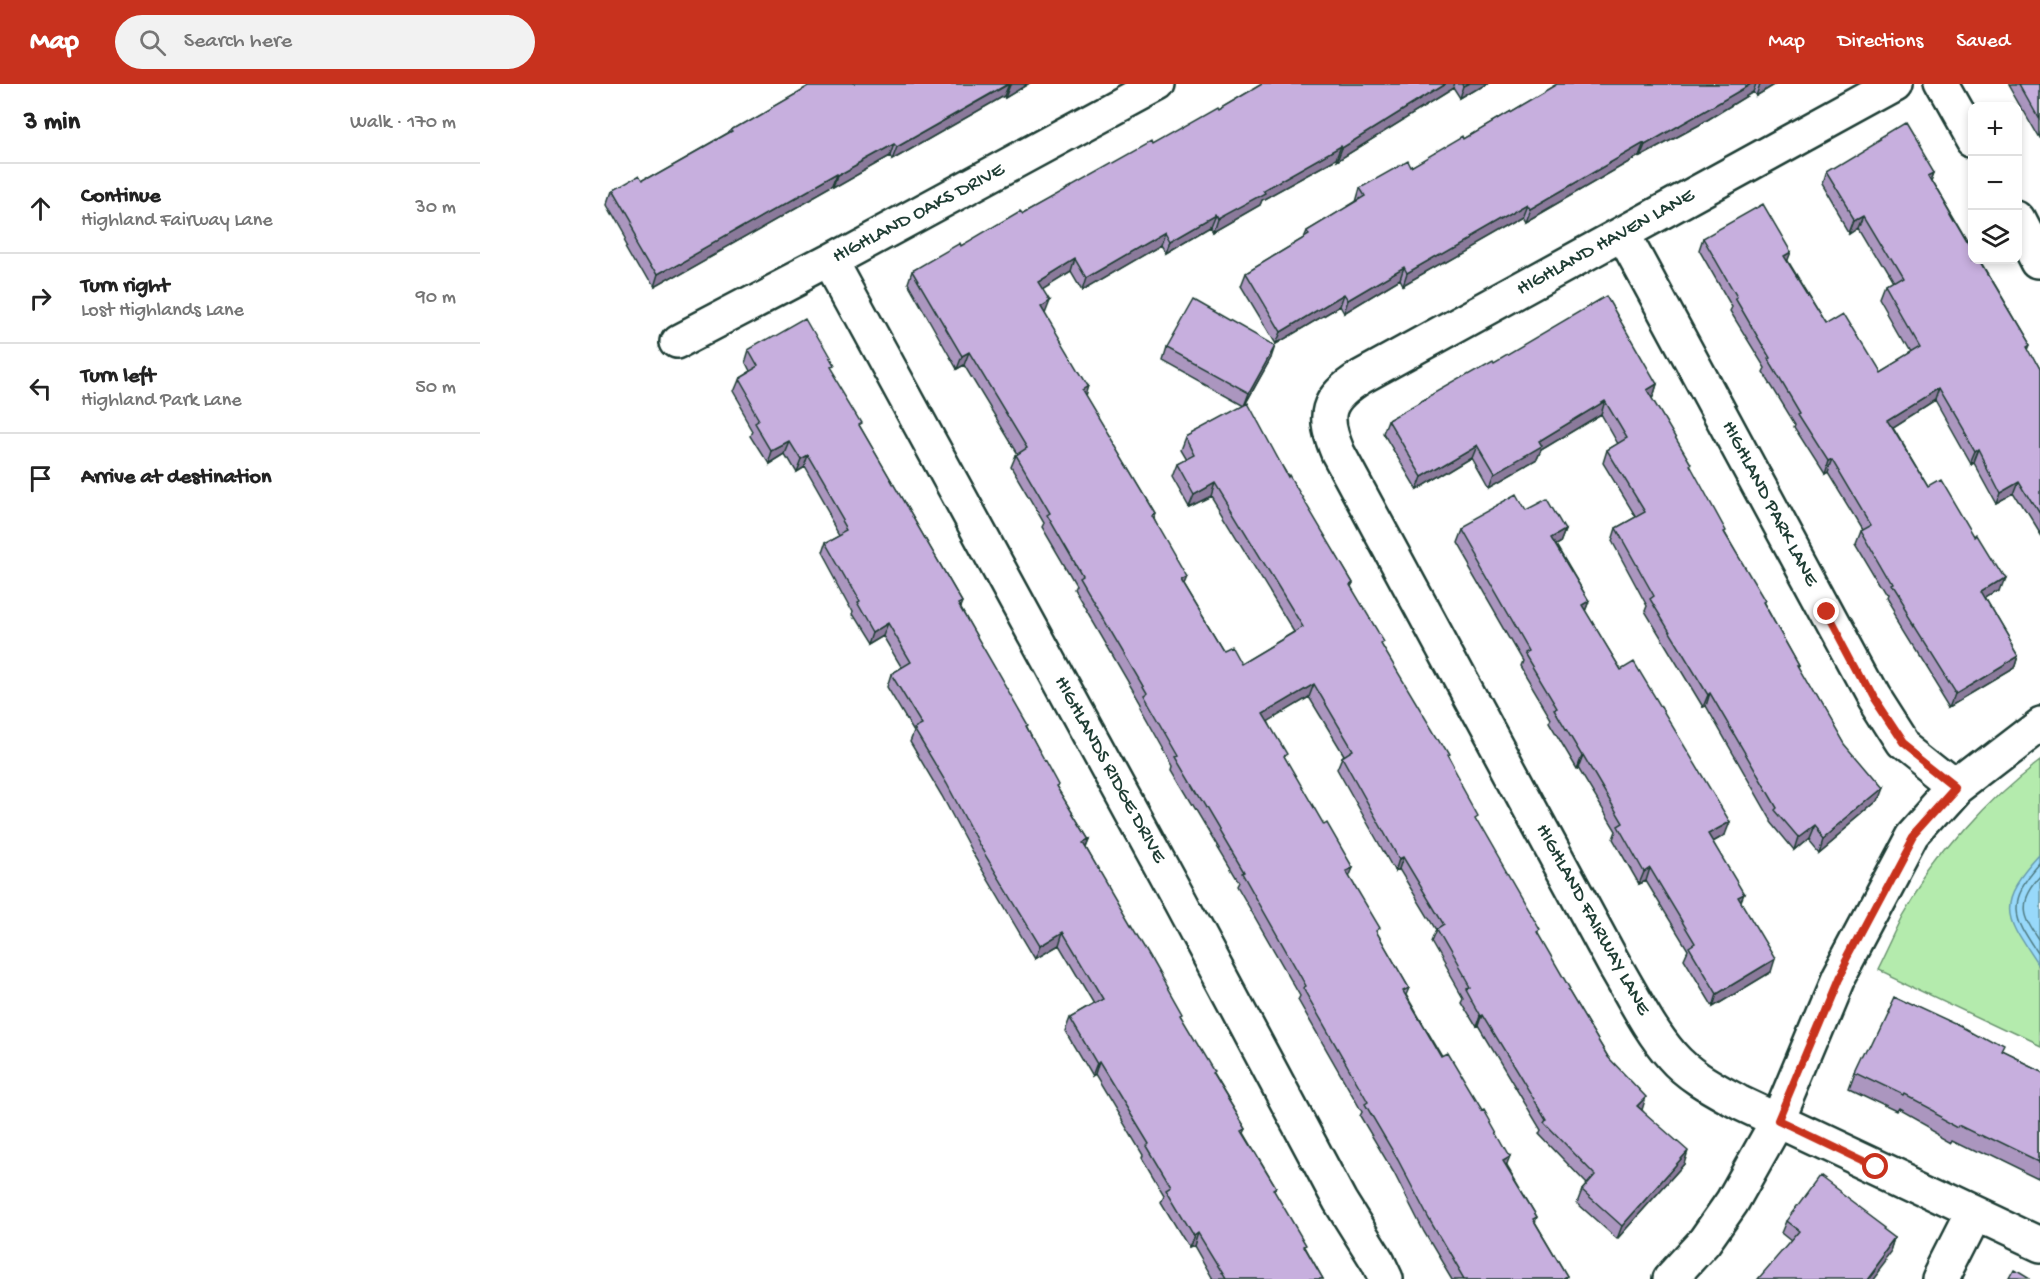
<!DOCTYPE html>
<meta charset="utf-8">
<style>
:root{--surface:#fff;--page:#f2f2f2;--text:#222;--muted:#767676;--line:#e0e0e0;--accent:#c8321e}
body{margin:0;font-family:"Gochi Hand",sans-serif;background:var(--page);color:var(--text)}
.controls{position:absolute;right:18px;top:18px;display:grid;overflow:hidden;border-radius:12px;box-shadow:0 3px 9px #0003}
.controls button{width:54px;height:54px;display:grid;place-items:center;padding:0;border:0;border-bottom:2px solid var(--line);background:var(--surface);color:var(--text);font:30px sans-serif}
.stop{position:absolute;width:18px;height:18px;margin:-14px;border:4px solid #c8321e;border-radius:50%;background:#fff}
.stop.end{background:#c8321e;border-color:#fff;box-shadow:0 2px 6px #0008}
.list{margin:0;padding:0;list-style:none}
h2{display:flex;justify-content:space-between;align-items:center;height:78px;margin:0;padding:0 24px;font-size:26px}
h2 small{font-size:20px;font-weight:400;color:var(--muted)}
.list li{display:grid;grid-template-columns:39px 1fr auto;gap:18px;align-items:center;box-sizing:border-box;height:90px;padding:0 24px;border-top:2px solid var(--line)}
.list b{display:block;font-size:22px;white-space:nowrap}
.list p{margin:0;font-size:20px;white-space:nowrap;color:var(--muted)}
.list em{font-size:20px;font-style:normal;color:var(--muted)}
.icon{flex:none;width:33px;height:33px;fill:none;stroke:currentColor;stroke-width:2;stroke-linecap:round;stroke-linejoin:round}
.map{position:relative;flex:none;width:1560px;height:1195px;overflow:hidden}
header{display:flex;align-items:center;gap:36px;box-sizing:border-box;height:84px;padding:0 30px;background:var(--accent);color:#fff}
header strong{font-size:28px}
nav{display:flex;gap:33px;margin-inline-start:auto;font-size:21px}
.search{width:420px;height:54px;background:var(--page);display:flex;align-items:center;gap:15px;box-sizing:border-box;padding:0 21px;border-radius:33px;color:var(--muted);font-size:22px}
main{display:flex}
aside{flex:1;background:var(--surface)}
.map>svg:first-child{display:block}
.green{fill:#b4ebad;stroke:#6a9470;stroke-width:1.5}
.water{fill:#98d9fa;stroke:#689bab;stroke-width:1.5}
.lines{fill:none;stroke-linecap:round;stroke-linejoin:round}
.shore{stroke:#4f7b83;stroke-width:1.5}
.minor-casing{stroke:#1f3d34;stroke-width:38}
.minor{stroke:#fff;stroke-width:33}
.wall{fill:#ab96bf;stroke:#1f3d34;stroke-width:1.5}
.shaded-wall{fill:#8b7a9b;stroke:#1f3d34;stroke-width:1.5}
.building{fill:#c7afde;stroke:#1f3d34;stroke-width:1.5}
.route{stroke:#c8321e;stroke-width:8}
.labels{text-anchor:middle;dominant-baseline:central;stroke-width:5;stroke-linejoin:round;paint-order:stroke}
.street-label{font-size:20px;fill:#1f3d34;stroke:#fff}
</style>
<header>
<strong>Map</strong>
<div class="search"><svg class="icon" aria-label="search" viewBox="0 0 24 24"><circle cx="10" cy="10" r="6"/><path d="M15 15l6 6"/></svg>Search here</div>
<nav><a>Map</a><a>Directions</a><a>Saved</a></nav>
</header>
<main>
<aside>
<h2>3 min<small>Walk · 170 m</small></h2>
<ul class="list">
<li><svg class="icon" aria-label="ahead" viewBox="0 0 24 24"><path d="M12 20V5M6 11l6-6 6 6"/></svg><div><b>Continue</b><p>Highland Fairway Lane</p></div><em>30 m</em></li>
<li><svg class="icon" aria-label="right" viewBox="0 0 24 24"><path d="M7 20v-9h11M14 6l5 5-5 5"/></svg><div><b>Turn right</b><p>Lost Highlands Lane</p></div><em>90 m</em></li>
<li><svg class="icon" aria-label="left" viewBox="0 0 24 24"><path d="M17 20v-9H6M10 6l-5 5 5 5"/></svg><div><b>Turn left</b><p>Highland Park Lane</p></div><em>50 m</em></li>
<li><svg class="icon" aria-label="arrive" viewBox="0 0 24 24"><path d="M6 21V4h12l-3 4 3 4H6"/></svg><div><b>Arrive at destination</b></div></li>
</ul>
</aside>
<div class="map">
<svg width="1560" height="1195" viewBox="0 0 1560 1195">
<rect width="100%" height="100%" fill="#fff"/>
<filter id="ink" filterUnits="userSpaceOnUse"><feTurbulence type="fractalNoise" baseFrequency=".0167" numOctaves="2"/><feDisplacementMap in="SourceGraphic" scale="12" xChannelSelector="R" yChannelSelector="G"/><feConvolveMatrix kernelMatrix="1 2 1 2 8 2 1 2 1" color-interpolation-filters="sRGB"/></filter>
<g filter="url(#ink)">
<path class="green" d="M 1560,676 L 1560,963 L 1397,886 C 1406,868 1414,850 1423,832 C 1455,775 1507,715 1560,676 Z"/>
<path class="water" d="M 1560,772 L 1560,881 C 1527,830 1515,821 1560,772 Z"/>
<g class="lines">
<path class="shore" d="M 1560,780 C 1525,819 1534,830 1560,870
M 1560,792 C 1536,819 1542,828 1560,856"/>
<defs>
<path id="minor" d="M 1415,0 L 881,293 C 845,316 842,331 858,369 L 1135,882 C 1153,912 1169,946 1192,972 C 1210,993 1237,1006 1260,1019 L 1560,1160
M 1461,0 L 1492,55
M 1538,135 L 1560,178
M 1143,150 L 1393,613 L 1423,660 L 1477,703
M 351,177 L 700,817 L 860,1117 L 898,1178 L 906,1195
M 198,257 L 351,177 L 678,0
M 1190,1195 L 1224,1158 L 1252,1118 L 1298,1036 L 1357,895 L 1433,752 L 1477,703 L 1560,639
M 1462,1195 L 1495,1130"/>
</defs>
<use href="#minor" class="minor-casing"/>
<use href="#minor" class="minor"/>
</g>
<path class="wall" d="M 326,0 L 548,0 L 525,14 L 524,12 L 412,76 L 410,72 L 352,105 L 351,104 L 173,205 L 125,121 L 129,109 L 160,98 L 248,48 L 250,44 Z
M 782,0 L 1007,0 L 980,16 L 973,5 L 857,77 L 856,75 L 782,116 L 780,121 L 733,148 L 730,143 L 686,169 L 681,161 L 602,207 L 591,188 L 562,205 L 565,230 L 605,312 L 676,430 L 674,435 L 704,501 L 743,566 L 761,580 L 814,548 L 731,412 L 709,423 L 692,393 L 697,380 L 706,376 L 700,366 L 705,353 L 764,322 L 683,277 L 687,264 L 791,274 L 765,321 L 873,499 L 871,503 L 902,562 L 967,675 L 996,736 L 1089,908 L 1128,973 L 1162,1026 L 1204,1080 L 1137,1155 L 1097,1119 L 1102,1106 L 1107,1100 L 1059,1050 L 1061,1046 L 999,943 L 997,944 L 980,916 L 982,912 L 951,858 L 956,846 L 919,785 L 915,788 L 857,685 L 862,673 L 864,671 L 829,613 L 788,637 L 805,675 L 869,793 L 898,851 L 929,904 L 926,911 L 1057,1133 L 1055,1138 L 1087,1192 L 1086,1195 L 972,1195 L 944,1148 L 914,1089 L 880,1032 L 882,1028 L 818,916 L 820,912 L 757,802 L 759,798 L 692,686 L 693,682 L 660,623 L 661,620 L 594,505 L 596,501 L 562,443 L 564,439 L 531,383 L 536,371 L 538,370 L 484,281 L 477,285 L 428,199 L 432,187 L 543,130 L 738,26 Z
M 1077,0 L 1296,0 L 1276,12 L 1273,8 L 1219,41 L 1160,73 L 1159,72 L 1045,138 L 1042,133 L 923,201 L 920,195 L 864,229 L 860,222 L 796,260 L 761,202 L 766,189 L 824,154 L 827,147 L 876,118 L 880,104 L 931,83 L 986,54 Z
M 1530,0 L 1560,0 L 1560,52 Z
M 1455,87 L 1452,95 L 1549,260 L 1547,265 L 1560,288 L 1560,451 L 1534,409 L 1516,419 L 1494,379 L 1490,381 L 1455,319 L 1414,345 L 1449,404 L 1519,510 L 1507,517 L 1539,571 L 1535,584 L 1471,622 L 1407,518 L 1408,515 L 1374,458 L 1379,445 L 1381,444 L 1347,388 L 1344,390 L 1314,343 L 1315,340 L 1283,288 L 1285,284 L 1250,227 L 1252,223 L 1219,166 L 1223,154 L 1308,177 L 1346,240 L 1399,287 L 1431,268 L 1402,217 L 1407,204 L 1413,201 L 1378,142 L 1369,148 L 1342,102 L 1346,89 Z
M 268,267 L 349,286 L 380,343 L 482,518 L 480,523 L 547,643 L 577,704 L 609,756 L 606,764 L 733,990 L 766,1045 L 764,1049 L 796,1103 L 794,1107 L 843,1195 L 733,1195 L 714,1162 L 709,1164 L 681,1118 L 684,1111 L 662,1074 L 663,1071 L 615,991 L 612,993 L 585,947 L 590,934 L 614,920 L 579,861 L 555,875 L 494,772 L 462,712 L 430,658 L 434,648 L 407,603 L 411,590 L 422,584 L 403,552 L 388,561 L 370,532 L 371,529 L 339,470 L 343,458 L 360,449 L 323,384 L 315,389 L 304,370 L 288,380 L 271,353 L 273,348 L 250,308 L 255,296 L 268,288 L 264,280 Z
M 1014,278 L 1177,300 L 1173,313 L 1171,314 L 1210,382 L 1245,449 L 1319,582 L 1318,584 L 1395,718 L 1339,765 L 1329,753 L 1314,766 L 1291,738 L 1291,736 L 1226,622 L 1223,623 L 1165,527 L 1167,522 L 1132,457 L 1136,444 L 1156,433 L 1123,379 L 1127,366 L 1138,360 L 1121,330 L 1061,366 L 1057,375 L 1010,402 L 993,372 L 937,406 L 903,349 L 908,336 Z
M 1046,426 L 1085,446 L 1080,459 L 1076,461 L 1109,517 L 1105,527 L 1141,586 L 1245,751 L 1233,758 L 1261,818 L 1291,888 L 1233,923 L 1204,875 L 1208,866 L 1166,797 L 1159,800 L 1133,755 L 1136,747 L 1098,684 L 1097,685 L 1069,638 L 1071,634 L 1040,582 L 1042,577 L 972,456 L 977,443 Z
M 1519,971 L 1560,991 L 1560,1096 L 1476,1055 L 1475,1057 L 1420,1026 L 1418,1029 L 1370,1006 L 1376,990 Z
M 1306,1137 L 1419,1152 L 1415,1165 L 1311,1157 L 1301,1149 Z"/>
<path class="shaded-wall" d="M 529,0 L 524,12 L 412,76 L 417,63 Z
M 532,0 L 548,0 L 525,14 L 530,1 Z
M 965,0 L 975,0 L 973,5 L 857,77 L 862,64 Z
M 990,0 L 1007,0 L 980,16 L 984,3 Z
M 1271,0 L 1276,0 L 1273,8 L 1219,41 L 1160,73 L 1165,61 Z
M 1280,0 L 1296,0 L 1276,12 Z
M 1164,59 L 1159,72 L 1045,138 L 1050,125 Z
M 414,60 L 410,72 L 352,105 L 356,92 Z
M 861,62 L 856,75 L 782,116 L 780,121 L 733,148 L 737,135 L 783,106 Z
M 1455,87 L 1450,99 L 1449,90 Z
M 355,91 L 351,104 L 173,205 L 177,192 Z
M 1047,120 L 1042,133 L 923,201 L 927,189 Z
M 1383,130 L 1378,142 L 1369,148 L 1374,135 Z
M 735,131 L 730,143 L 686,169 L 690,157 Z
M 685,148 L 681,161 L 602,207 L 606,194 Z
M 1311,168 L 1306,181 L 1304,172 Z
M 595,175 L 591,188 L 554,211 L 558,198 Z
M 924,183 L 920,195 L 864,229 L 868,216 Z
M 864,210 L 860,222 L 796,260 L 801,248 Z
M 570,217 L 565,230 L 561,223 Z
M 795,262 L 791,274 L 764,322 L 769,309 Z
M 489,268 L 484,281 L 477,285 L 482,272 Z
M 1177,300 L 1173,313 L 1162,319 L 1167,306 Z
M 608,302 L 604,315 L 602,306 Z
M 1459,307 L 1455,319 L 1405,351 L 1409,338 Z
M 1125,317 L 1121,330 L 1061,366 L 1057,375 L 1010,402 L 1015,389 L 1059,357 Z
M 309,358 L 304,370 L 288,380 L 292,367 Z
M 998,360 L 993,372 L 937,406 L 942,393 Z
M 1499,366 L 1494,379 L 1490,381 L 1495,369 Z
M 327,372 L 323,384 L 315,389 L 320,376 Z
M 1352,375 L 1347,388 L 1344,390 L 1348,377 Z
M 1539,396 L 1534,409 L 1516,419 L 1520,407 Z
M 735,399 L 731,412 L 709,423 L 714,411 Z
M 1085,446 L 1080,459 L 1067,466 L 1071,454 Z
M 707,493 L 702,505 L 701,496 Z
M 1524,497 L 1519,510 L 1498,523 L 1503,510 Z
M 1109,517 L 1104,530 L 1102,521 Z
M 408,539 L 403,552 L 388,561 L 392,549 Z
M 1539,571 L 1535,584 L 1471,622 L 1476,609 Z
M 834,600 L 829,613 L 779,643 L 783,630 Z
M 1230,609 L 1226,622 L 1223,623 L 1228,611 Z
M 1103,671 L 1098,684 L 1097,685 L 1102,672 Z
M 1400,705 L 1395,718 L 1339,765 L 1343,752 Z
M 1250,738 L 1245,751 L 1224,763 L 1228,750 Z
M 1334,741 L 1329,753 L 1314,766 L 1318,753 Z
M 609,756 L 604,768 L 603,759 Z
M 923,773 L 919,785 L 915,788 L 919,775 Z
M 873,784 L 868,796 L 866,787 Z
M 1170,784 L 1166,797 L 1159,800 L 1164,788 Z
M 1264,810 L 1259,822 L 1258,813 Z
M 583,848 L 579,861 L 555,875 L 560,862 Z
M 1295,875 L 1291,888 L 1233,923 L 1237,910 Z
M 1003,931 L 999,943 L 997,944 L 1001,932 Z
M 619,978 L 615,991 L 612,993 L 617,980 Z
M 1166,1013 L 1162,1026 L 1157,1022 Z
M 1208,1067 L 1204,1080 L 1137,1155 L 1142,1142 Z
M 1030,1073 L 1025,1086 L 1023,1077 Z
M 718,1149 L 714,1162 L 709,1164 L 714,1152 Z
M 1419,1152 L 1415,1165 L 1392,1195 L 1387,1195 Z"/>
<path class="building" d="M 326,0 L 528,0 L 417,63 L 414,60 L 356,92 L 355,91 L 177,192 L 129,109 L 157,93 L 160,98 L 252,46 L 250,44 Z
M 782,0 L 965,0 L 862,64 L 861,62 L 783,106 L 785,109 L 737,135 L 735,131 L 690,157 L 685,148 L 606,194 L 595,175 L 558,198 L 570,217 L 561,223 L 608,302 L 602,306 L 676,430 L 672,432 L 707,493 L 701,496 L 743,566 L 751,562 L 761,580 L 823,543 L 735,399 L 714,411 L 697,380 L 714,371 L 705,353 L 768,319 L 808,393 L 809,391 L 873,499 L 870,501 L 904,558 L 901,560 L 968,672 L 966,673 L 998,731 L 995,733 L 1060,846 L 1057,848 L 1090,905 L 1088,906 L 1128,973 L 1166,1013 L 1157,1022 L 1208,1067 L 1142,1142 L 1102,1106 L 1115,1091 L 1064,1038 L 1066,1035 L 1003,931 L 1001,932 L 985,903 L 988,902 L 956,846 L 964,841 L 923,773 L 919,775 L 862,673 L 873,666 L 834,600 L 783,630 L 807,670 L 804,672 L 844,741 L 847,739 L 873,784 L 866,787 L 900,844 L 896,847 L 929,904 L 923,907 L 962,974 L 968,971 L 1002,1028 L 1004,1027 L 1030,1073 L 1023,1077 L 1057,1133 L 1053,1135 L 1087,1192 L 1082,1195 L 984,1195 L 949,1135 L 918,1076 L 885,1020 L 888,1018 L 823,904 L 826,902 L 762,789 L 764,788 L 696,673 L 699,672 L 664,611 L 667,609 L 599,493 L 602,491 L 567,431 L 570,429 L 536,371 L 547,364 L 489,268 L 482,272 L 432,187 L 480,159 L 481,162 L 540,127 L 543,130 L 671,58 L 672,61 L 737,24 L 738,26 Z
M 983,0 L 990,0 L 984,3 Z
M 1077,0 L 1271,0 L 1223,28 L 1165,61 L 1164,59 L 1050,125 L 1047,120 L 927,189 L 924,183 L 868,216 L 864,210 L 801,248 L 766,189 L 829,151 L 827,147 L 885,112 L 880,104 L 928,77 L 931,83 L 985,51 L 986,54 Z
M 1542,0 L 1560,0 L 1560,32 Z
M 1427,40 L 1455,87 L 1449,90 L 1492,164 L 1492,176 L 1499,176 L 1549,260 L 1546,262 L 1560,288 L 1560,431 L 1539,396 L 1520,407 L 1499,366 L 1495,369 L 1459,307 L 1409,338 L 1449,404 L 1461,397 L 1495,455 L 1497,453 L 1524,497 L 1503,510 L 1539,571 L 1476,609 L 1411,505 L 1413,504 L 1379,445 L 1390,439 L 1352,375 L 1348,377 L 1318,330 L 1320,329 L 1288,275 L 1290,274 L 1255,214 L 1257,213 L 1223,154 L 1283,120 L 1311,168 L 1304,172 L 1346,240 L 1364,229 L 1399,287 L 1440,262 L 1407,204 L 1422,195 L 1383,130 L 1374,135 L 1346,89 Z
M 1126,212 L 1177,300 L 1167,306 L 1211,380 L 1210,381 L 1246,447 L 1244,448 L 1285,517 L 1283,518 L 1319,582 L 1317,582 L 1362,660 L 1400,705 L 1343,752 L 1334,741 L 1318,753 L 1295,726 L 1297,724 L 1230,609 L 1228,611 L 1170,515 L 1174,512 L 1136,444 L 1165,428 L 1127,366 L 1147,354 L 1125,317 L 1059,357 L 1062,362 L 1015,389 L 998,360 L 942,393 L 908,336 L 1013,276 L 1014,278 Z
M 714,216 L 795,262 L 769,309 L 687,264 Z
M 324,235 L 351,282 L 348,283 L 382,339 L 379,341 L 482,518 L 478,520 L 548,641 L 546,642 L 578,701 L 576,702 L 609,756 L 603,759 L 671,875 L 702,930 L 700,931 L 734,988 L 732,989 L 766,1045 L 762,1047 L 796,1103 L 793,1105 L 826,1161 L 824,1162 L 843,1195 L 746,1195 L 718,1149 L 714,1152 L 686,1105 L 691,1102 L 667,1062 L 669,1060 L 619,978 L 617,980 L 590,934 L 623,915 L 583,848 L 560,862 L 498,759 L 467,700 L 434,645 L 442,641 L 411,590 L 431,578 L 408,539 L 392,549 L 375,519 L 377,518 L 343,458 L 369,444 L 327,372 L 320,376 L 309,358 L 292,367 L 276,340 L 279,338 L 255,296 L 277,283 L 268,267 Z
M 1037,410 L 1046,426 L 1067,415 L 1085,446 L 1071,454 L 1109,517 L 1102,521 L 1141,586 L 1154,578 L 1250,738 L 1228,750 L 1264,810 L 1258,813 L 1295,875 L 1237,910 L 1209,863 L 1215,859 L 1170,784 L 1164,788 L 1138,742 L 1143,739 L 1103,671 L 1102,672 L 1074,625 L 1077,624 L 1044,569 L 1048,567 L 977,443 Z
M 1413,911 L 1484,944 L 1522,965 L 1519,971 L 1560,991 L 1560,1077 L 1482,1039 L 1481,1041 L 1425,1011 L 1424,1013 L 1376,990 Z
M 1339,1092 L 1419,1152 L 1387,1195 L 1278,1195 L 1319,1147 L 1306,1137 Z
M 1534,1186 L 1549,1195 L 1529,1195 Z"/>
</g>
<g class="lines" filter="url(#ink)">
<path class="route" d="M 1347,528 L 1392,613 L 1423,660 L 1477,703 L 1433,752 L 1357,895 L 1298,1036 L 1396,1083"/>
</g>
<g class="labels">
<g class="street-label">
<text transform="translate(439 130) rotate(-28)">HIGHLAND OAKS DRIVE</text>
<text transform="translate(1126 159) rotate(-29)">HIGHLAND HAVEN LANE</text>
<text transform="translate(1289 420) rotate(62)">HIGHLAND PARK LANE</text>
<text transform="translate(629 686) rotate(61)">HIGHLANDS RIDGE DRIVE</text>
<text transform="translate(1112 836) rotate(61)">HIGHLAND FAIRWAY LANE</text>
</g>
</g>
</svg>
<div class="controls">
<button>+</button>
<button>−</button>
<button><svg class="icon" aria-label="layers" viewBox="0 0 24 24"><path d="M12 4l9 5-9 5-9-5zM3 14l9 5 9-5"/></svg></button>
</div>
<div class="stop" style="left:1396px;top:1083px"></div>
<div class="stop end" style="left:1347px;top:528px"></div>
</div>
</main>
